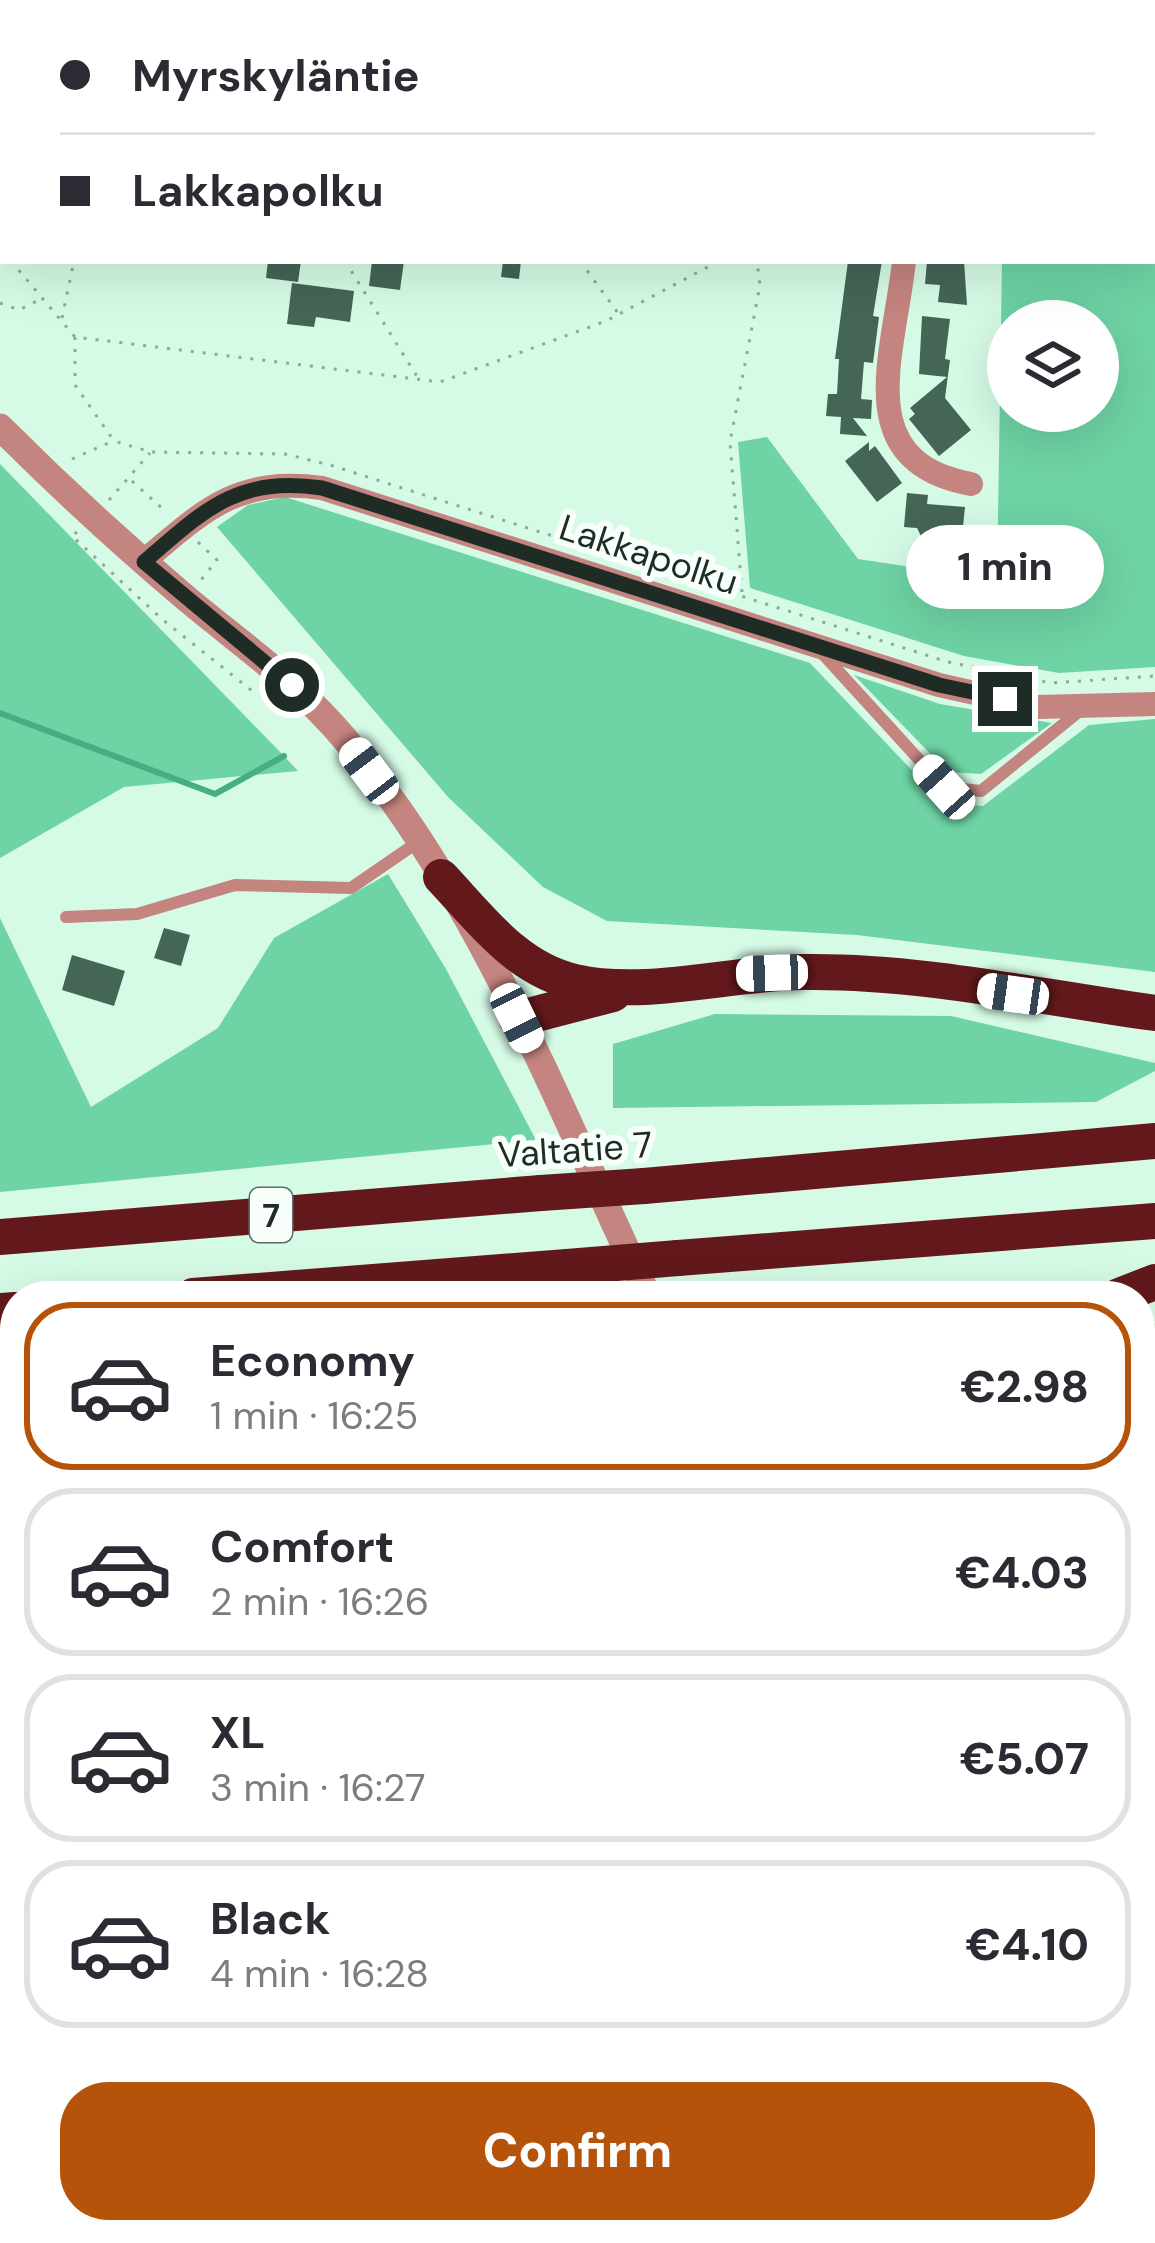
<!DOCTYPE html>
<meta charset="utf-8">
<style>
:root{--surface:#fff;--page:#f7f7f7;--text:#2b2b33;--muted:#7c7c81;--line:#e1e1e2;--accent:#b45309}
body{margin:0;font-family:"DM Sans",sans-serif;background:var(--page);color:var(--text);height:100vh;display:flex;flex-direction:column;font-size:45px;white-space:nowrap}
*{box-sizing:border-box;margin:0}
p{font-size:39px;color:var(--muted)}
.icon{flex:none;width:66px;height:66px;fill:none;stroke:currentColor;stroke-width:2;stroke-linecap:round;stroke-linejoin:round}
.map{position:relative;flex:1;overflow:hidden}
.drawer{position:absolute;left:0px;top:1281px;width:1155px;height:963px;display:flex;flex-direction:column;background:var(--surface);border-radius:48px 48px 0 0;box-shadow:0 12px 48px #0002}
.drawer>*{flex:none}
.hud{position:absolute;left:0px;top:0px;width:1155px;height:264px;box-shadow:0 12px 48px #0002;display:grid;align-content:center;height:264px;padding:0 60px;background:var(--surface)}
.controls{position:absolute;left:987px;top:300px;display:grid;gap:24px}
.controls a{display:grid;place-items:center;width:132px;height:132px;border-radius:50%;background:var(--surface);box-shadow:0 12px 48px #0002;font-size:60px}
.end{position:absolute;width:54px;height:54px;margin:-27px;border:15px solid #1f2c25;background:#fff;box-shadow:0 0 0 6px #fff}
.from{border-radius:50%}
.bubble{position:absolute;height:84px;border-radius:42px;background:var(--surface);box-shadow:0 12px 48px #0002;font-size:39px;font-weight:800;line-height:84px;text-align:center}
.car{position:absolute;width:36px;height:72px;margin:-36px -18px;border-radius:15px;box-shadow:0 0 9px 3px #0007;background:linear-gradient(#fff 24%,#345 0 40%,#fff 0 76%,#345 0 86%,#fff 0)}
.hud b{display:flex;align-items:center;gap:42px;height:114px;font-size:45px}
.hud b+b{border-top:3px solid var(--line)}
.hud i{width:30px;height:30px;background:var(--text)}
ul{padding:21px 0 0;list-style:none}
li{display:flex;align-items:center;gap:36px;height:168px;margin:0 24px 18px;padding:0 36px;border:6px solid var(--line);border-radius:48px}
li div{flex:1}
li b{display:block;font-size:45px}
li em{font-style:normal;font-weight:800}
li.active{border-color:var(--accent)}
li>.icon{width:108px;height:108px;stroke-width:1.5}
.button{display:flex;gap:24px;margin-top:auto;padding:24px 60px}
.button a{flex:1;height:138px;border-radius:48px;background:var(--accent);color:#fff;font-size:48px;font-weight:800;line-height:138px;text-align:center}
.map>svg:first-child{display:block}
</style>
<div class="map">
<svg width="1155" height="2243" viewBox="0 0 1155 2243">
<rect width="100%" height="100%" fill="#d5fae6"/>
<path fill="#6ed3a5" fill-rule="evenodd" d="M1145 0H1155V667L1059 673 964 656 750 588 738 442 767 437 858 559 997 580 1002 261H1152V3ZM1008 321H1098V411H1008Z
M0 464 284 756 298 771 124 787 0 858Z
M285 497 810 663 943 803 983 806 1089 725 1155 719V972L857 935 607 921 543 887 448 797 217 527 248 505Z
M854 675 940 704 1052 723 981 774 948 772Z
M388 874 446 969 536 1140 0 1192V918L91 1107 218 1028 274 938Z
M715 1014 951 1016 1155 1063V1071L1096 1102 613 1108V1044Z
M1155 1323V1987L1140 1975V1329Z
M15 1359V2229H1140V2135L1155 2153V2243H0V1360Z"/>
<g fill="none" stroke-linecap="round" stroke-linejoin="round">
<path stroke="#47ae81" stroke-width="6" d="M0 713 215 794 284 756"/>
</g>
<path fill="#456555" d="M268 261H301L298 282 266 278Z
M372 261H404L400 290 369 286Z
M503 261H521L519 279 501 277Z
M848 261H882L873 316 879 317 873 363 864 362 861 399 872 400 871 419 853 418 867 436 840 434 841 417 826 416 828 394H837L839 359H835Z
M927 261H964L967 305 938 302 940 285 925 284Z
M292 283 354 291 350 322 316 317 314 327 287 324Z
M922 316 950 319 945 359 950 360 945 398 971 430 939 456 909 419 915 414 910 408 947 377 919 374Z
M869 442V451L875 446 902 483 877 502 845 461Z
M907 493 928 495 927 504 965 507 961 546 924 542 917 528 904 527Z
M164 928 190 935 181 966 154 958Z
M72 955 125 971 114 1006 62 990Z"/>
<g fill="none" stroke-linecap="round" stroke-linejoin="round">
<path stroke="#8da99a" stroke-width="3" stroke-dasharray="3 9" stroke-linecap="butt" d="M299 2 319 3
M1151 3 1153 0
M0 248 3 252
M11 261 75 337 440 382 606 321 719 261
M345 261 418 378
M580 261 618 313
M0 303 19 310 41 299
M62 318 74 261
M75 337V385L114 441 151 452 285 454 330 465 948 662 1051 683 1155 676
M72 459 113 441
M132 481 165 511
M109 500 150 453
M77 532 72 536 163 620 256 694
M198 542 217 560 201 580
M742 592 730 442 760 285 757 261
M0 1674 15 1668
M0 2045 15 2053
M1140 2125 1155 2115
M0 2176 15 2187
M65 2229 81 2243
M118 2229 122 2243
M585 2243 606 2229"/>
<path stroke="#c4847f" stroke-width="12" d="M820 651 944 787 981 791 1082 709
M66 917 137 914 235 885 351 888 418 842"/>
<path stroke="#c4847f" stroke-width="24" d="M397 0 421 3
M278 3 280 0
M365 3 366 0
M557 3 558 0
M694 3 698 0
M864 3V0
M904 261C894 355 849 462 971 484
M144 561C205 509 238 477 322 488L939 685 1037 707 1155 704"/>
<path stroke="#c4847f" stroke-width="27" d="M0 427C59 486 123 545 187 599 241 644 299 684 344 738 480 898 559 1108 648 1296
M1140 2043 1155 2061"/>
<path stroke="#63191b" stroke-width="36" d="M441 877C480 918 516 969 575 982 646 998 730 973 802 972 919 970 1039 997 1155 1013
M517 1019 613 994
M644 1186 1155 1141
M0 1237 541 1193
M678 1258 1155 1221
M193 1296 567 1267
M1119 1296 1155 1282
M0 1311 15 1310"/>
<path stroke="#63191b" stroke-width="36" d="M541 1193 644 1186
M567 1267 678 1258"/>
</g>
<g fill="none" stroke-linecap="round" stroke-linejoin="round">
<path stroke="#1f2c25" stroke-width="15" d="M292 685 144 562C205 509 238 476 322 488L939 685 1005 699"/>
</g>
<g text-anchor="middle" stroke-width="12" stroke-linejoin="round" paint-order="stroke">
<rect fill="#f8fffb" stroke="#606b65" stroke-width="3" x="250" y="1188" width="42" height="54" rx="9"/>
<g font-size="33" font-weight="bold" fill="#1f2c25">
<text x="271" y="1227">7</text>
</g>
<g font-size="36" fill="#1f2c25" stroke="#f8fffb">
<text transform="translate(649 554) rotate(18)" y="13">Lakkapolku</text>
<text transform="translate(575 1149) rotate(-4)" y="13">Valtatie 7</text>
</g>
</g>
</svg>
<div class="controls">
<a><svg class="icon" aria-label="layers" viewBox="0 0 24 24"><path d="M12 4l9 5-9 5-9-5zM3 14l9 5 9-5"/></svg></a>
</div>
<i class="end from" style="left:292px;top:685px"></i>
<i class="end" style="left:1005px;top:699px"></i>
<div class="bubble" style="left:906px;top:525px;width:198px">1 min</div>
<i class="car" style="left:369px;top:771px;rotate:323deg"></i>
<i class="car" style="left:944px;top:787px;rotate:318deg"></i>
<i class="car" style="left:772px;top:973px;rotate:268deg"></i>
<i class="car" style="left:1013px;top:994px;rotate:278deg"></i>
<i class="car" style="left:517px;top:1018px;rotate:154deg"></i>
<div class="hud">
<b><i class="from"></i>Myrskyläntie</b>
<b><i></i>Lakkapolku</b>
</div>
<section class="drawer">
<ul>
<li class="active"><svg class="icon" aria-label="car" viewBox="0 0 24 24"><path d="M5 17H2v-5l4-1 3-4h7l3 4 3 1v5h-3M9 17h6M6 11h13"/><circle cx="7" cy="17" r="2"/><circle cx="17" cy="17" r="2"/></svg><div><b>Economy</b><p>1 min · 16:25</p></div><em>€2.98</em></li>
<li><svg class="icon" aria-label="car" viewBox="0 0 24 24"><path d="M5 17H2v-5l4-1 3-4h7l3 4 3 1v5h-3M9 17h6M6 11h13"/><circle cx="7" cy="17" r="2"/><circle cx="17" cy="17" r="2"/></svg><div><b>Comfort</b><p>2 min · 16:26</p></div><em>€4.03</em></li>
<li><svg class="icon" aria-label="car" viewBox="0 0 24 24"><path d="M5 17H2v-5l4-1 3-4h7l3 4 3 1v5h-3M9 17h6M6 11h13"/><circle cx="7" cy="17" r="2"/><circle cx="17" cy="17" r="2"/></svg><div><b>XL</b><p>3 min · 16:27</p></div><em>€5.07</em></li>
<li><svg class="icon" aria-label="car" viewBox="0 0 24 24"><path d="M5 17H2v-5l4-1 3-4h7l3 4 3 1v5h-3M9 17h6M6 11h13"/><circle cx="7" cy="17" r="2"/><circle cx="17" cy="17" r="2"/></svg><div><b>Black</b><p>4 min · 16:28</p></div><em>€4.10</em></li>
</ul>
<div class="button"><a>Confirm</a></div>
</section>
</div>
